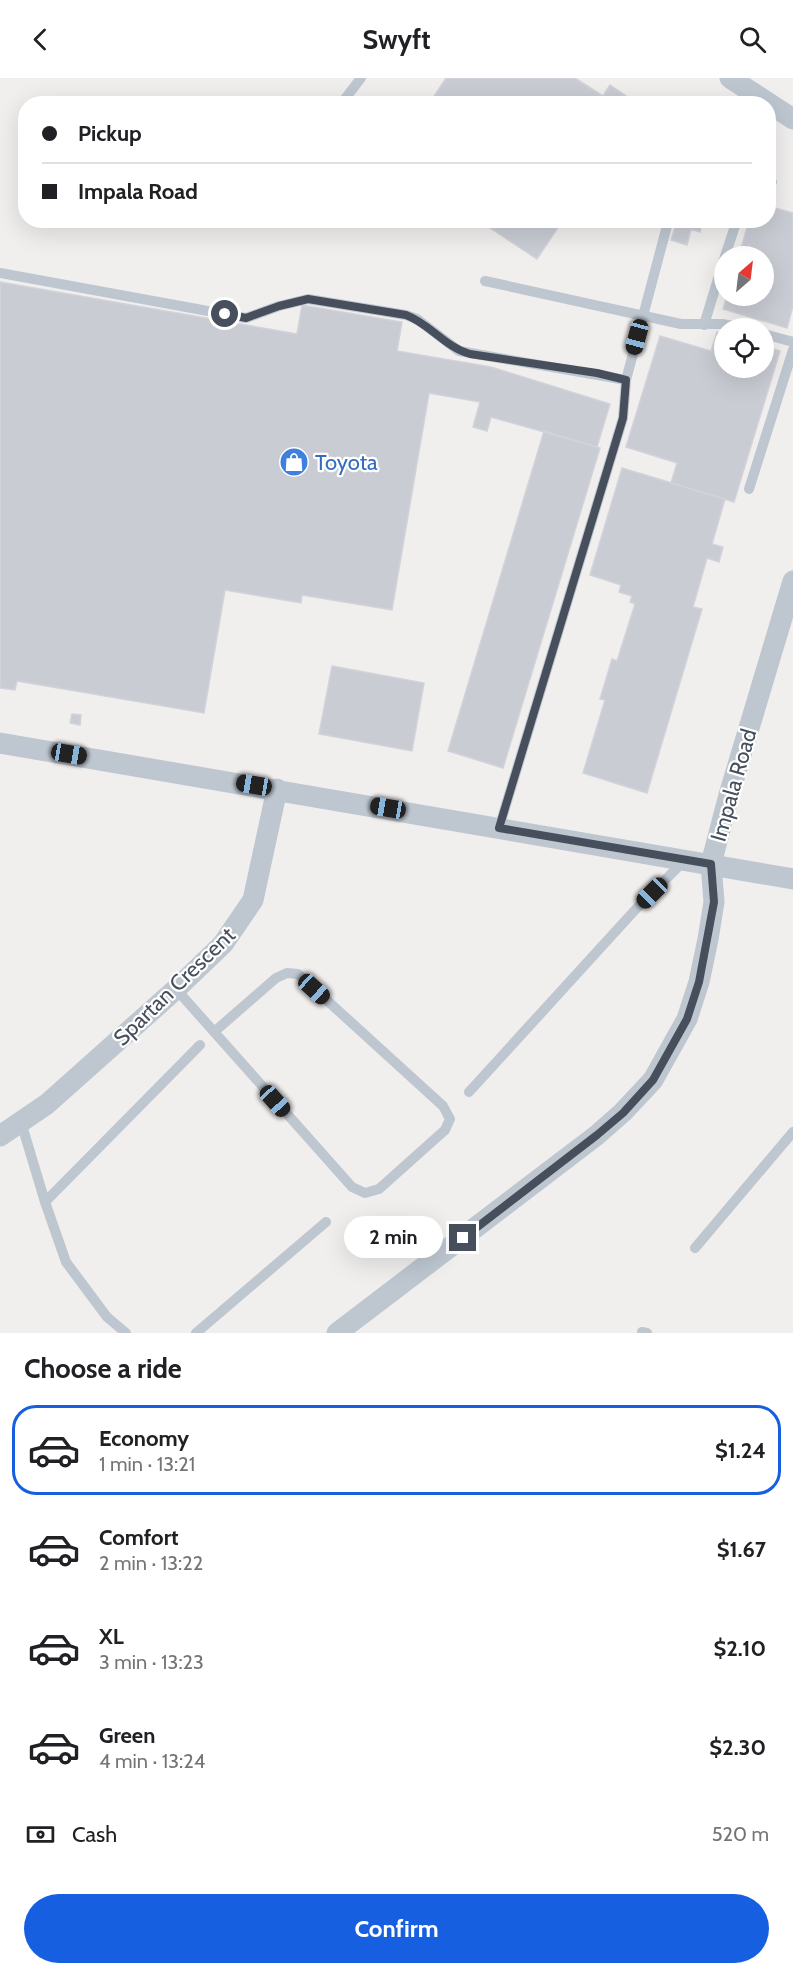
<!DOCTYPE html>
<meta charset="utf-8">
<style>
:root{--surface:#fff;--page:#f6f6f6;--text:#202124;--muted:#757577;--line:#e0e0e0;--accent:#175fe1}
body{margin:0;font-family:Cabin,sans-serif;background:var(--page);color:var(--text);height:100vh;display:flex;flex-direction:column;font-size:22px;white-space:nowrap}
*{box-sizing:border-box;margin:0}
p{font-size:20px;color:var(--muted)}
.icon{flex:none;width:33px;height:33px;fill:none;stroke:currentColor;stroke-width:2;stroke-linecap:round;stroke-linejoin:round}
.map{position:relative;height:1255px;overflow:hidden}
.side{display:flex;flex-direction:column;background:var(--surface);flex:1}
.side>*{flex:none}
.banner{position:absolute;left:18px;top:18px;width:758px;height:132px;border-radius:24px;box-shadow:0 6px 24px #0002;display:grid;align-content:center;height:132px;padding:0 24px;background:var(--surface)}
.needle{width:39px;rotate:28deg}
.fabs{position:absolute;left:714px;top:168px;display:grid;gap:12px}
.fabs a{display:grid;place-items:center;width:60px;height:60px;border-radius:50%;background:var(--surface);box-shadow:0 6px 24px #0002;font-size:30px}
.end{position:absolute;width:27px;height:27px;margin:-14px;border:8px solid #464f5b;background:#fff;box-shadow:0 0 0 3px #fff}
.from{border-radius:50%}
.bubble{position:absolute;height:42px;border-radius:21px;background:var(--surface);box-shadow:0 6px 24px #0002;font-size:20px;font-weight:800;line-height:42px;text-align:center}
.car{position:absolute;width:18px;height:36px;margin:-18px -9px;border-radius:8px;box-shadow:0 0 4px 2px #0007;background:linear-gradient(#222 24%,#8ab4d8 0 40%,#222 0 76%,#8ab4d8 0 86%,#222 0)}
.banner b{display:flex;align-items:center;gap:21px;height:57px;font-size:22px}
.banner b+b{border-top:2px solid var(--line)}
.banner i{width:15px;height:15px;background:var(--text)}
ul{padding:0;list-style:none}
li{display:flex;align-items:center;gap:18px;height:90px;margin:0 12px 9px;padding:0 12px;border:3px solid transparent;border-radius:24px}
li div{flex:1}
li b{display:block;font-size:22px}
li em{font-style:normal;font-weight:800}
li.current{border-color:var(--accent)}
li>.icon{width:54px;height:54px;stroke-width:1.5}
h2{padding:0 24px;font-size:27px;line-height:72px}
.pay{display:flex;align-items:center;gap:15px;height:66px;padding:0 24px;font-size:22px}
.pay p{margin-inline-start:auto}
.cta{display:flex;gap:12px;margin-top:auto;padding:12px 24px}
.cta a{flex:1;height:69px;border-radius:36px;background:var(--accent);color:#fff;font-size:24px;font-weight:800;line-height:69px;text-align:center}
header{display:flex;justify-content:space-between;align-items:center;height:78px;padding:0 24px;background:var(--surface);font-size:27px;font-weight:800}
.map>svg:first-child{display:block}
</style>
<header><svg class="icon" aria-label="back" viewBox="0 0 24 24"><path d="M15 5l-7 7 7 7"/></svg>Swyft<svg class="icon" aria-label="search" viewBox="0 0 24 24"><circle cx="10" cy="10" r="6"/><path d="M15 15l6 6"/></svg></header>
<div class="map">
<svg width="793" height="1255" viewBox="0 0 793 1255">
<rect width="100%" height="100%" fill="#f1eeee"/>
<path fill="#caccd4" stroke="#d2d3da" stroke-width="1.5" d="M446 0H575L603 18 610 7 638 26H429Z
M768 128 793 135V228L787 250 723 231 727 218H764V178H739L749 142H768Z
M478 142H563L537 181Z
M663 142H703L700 154 691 151 687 167 671 162 676 146Z
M0 204 297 256 302 227 402 244 397 273 491 289 610 326 597 369 491 339 487 353 473 349 480 324 429 315 392 532 302 517 301 525 225 512 204 635 17 603 15 612 0 610Z
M717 254 724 257V290H764V268L780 273 734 424 671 405 677 385 626 369 660 258 711 273Z
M544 353 600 370 503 690 448 673Z
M622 390 725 421 712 466 723 469 719 484 707 480 693 529 702 531 647 715 583 695 605 622 600 621 612 581 617 583 635 526 630 524 632 518 619 514 621 507 590 497Z
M332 588 424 605 412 673 319 656Z
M72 636 81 637 80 647 70 645Z"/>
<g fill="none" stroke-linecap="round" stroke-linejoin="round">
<path stroke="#bec7d0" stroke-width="10" d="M341 26 361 0
M768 102 772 104
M725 178 737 142
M0 195 246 240 279 228 308 221 406 237 417 241 459 273 626 302 623 340 499 750
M485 203 681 246H722L745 250
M704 247 724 181
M764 256 793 264
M626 302 668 144
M749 411 793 272
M176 911 352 1109 365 1115 379 1111 445 1052 450 1041 443 1028 298 896 287 895 276 900 214 954
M469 1014 635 832 685 782
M21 1044 45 1124 66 1184 107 1239 126 1255
M45 1124 200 967
M695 1170 793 1054
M642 1254 647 1255
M196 1255 326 1144"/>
<path stroke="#bec7d0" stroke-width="21" d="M730 0 793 41
M0 665 793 801
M0 1058 47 1026 176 911 223 866 253 822 277 711
M337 1255 597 1057 623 1034 653 1002 687 941 699 904 708 861 714 824 711 786 729 717 793 503"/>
</g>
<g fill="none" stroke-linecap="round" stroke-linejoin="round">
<path stroke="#464f5b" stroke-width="8" d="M225 236 246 240 279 228 308 221 406 237C430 246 445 269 470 276L597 295 626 302 623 340 499 750 711 786 714 824 699 904 687 941 653 1002 623 1035 597 1057 463 1160"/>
</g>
<defs>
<g id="shop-disc" transform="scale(1.5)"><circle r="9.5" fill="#3f7fe0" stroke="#fff"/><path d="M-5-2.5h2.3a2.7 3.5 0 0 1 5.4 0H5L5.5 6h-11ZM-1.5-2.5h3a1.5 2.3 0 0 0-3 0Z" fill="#fff"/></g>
</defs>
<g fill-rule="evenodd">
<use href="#shop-disc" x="294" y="384"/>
</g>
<g text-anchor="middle" stroke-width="4.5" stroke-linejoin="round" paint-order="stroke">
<g font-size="22" fill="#366cbe" stroke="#fff" text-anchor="start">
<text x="315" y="392">Toyota</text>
</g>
<g font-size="22" fill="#464f5b" stroke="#fff">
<text transform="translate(733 707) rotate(-74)" y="8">Impala Road</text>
<text transform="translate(174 908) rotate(-44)" y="8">Spartan Crescent</text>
</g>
</g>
</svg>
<div class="fabs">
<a><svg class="needle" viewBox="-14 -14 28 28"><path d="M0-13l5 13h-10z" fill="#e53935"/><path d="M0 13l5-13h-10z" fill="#757577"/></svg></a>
<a><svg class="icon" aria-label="locate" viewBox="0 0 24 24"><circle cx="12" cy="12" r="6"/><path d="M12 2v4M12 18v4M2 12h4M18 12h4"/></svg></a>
</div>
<i class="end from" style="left:225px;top:236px"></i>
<i class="end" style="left:463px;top:1160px"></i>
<div class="bubble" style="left:344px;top:1138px;width:99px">2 min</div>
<i class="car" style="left:637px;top:259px;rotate:195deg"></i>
<i class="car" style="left:69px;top:676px;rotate:100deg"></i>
<i class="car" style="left:254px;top:707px;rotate:280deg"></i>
<i class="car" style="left:388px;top:730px;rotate:280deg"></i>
<i class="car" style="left:652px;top:815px;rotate:225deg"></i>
<i class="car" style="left:314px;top:911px;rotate:132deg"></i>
<i class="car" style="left:275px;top:1023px;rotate:138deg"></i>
<div class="banner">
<b><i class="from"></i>Pickup</b>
<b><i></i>Impala Road</b>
</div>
</div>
<section class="side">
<h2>Choose a ride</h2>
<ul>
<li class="current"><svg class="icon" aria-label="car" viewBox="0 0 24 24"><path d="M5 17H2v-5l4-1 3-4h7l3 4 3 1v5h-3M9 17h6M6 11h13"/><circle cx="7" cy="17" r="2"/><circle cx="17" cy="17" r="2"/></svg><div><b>Economy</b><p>1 min · 13:21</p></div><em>$1.24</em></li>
<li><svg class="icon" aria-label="car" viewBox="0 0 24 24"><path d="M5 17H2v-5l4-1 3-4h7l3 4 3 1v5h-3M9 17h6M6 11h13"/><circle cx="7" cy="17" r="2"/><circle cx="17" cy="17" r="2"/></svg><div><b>Comfort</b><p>2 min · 13:22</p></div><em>$1.67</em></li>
<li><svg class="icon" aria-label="car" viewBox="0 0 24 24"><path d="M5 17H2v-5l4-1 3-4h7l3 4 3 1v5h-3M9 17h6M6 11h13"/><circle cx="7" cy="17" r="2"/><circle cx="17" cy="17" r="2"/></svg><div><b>XL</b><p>3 min · 13:23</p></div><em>$2.10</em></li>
<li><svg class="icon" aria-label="car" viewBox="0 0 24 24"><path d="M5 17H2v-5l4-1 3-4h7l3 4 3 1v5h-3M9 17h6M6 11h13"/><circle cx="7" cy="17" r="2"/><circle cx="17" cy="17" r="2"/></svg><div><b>Green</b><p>4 min · 13:24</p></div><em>$2.30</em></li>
</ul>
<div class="pay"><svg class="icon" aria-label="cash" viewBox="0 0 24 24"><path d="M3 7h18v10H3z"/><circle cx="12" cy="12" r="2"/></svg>Cash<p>520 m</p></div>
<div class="cta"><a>Confirm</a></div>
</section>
